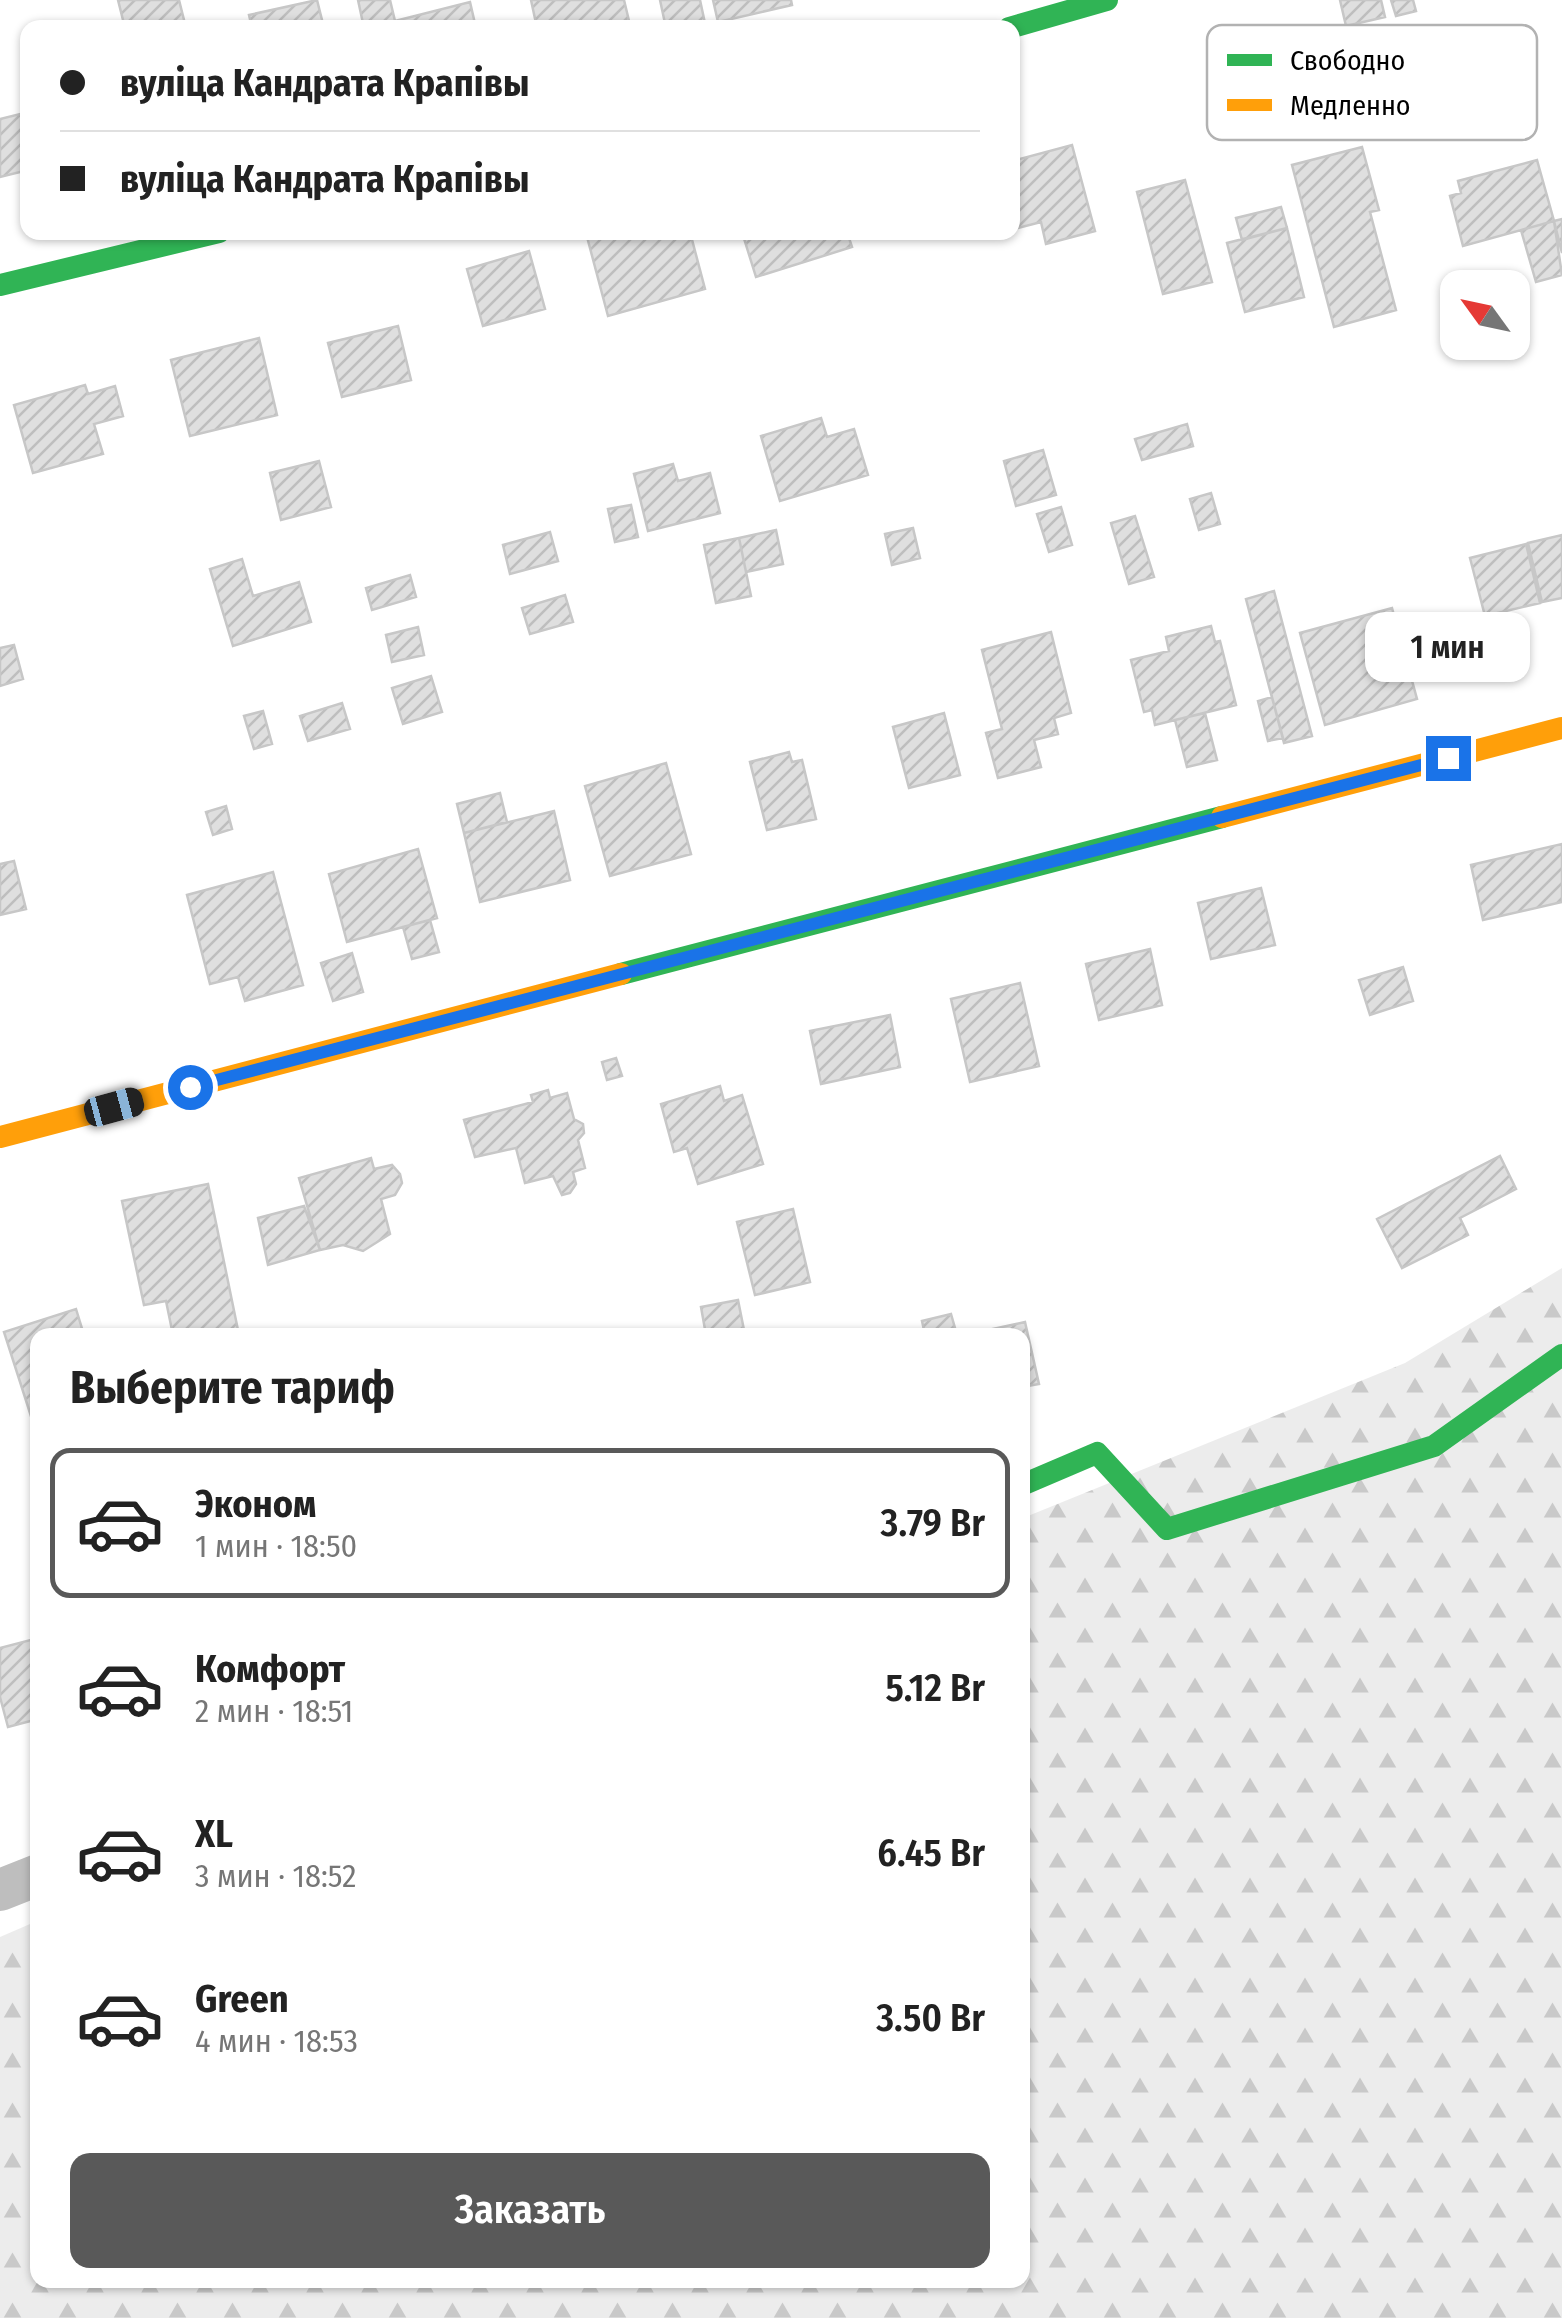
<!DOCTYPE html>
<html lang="ru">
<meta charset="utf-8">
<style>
:root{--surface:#fff;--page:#f2f2f2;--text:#222;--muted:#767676;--line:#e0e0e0;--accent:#595959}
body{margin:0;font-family:"Fira Sans Condensed",sans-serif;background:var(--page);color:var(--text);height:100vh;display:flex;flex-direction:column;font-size:38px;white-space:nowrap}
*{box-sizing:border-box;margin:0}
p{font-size:32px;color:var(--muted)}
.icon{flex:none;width:55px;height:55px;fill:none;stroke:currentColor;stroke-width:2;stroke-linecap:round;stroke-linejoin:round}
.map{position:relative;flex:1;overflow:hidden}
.panel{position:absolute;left:30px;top:1328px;width:1000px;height:960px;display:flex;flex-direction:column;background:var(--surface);border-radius:20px;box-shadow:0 2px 8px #0004}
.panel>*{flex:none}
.banner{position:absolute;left:20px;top:20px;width:1000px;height:220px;border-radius:20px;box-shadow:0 2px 8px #0004;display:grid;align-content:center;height:220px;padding:0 40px;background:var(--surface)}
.needle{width:65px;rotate:303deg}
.fabs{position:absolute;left:1440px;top:270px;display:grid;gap:20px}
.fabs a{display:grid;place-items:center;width:90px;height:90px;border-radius:20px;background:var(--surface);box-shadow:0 2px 8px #0004;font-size:50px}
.end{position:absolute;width:45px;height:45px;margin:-22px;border:12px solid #1a73e8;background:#fff;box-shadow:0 0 0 5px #fff}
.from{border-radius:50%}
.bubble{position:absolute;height:70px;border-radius:20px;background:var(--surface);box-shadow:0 2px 8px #0004;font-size:32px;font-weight:600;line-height:70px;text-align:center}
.car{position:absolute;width:30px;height:60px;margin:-30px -15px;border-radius:12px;box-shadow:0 0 8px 2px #0007;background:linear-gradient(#222 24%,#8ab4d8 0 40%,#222 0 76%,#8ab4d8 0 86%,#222 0)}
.banner b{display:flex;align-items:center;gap:35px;height:95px;font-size:38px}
.banner b+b{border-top:2px solid var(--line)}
.banner i{width:25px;height:25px;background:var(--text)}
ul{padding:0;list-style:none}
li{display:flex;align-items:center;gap:30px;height:150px;margin:0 20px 15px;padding:0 20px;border:5px solid transparent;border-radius:20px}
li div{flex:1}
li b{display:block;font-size:38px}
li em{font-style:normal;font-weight:600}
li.active{border-color:var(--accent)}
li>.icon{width:90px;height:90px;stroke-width:1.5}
h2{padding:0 40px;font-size:45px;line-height:120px}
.action{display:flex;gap:20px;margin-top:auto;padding:20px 40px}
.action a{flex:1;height:115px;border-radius:20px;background:var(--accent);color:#fff;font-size:40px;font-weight:600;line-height:115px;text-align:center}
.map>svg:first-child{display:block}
</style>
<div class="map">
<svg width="1562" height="2318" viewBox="0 0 1562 2318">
<defs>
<pattern id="forest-firs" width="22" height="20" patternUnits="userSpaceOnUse" patternTransform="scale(2.5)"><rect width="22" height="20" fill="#ececec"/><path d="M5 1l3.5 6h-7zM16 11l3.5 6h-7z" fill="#c9c9c9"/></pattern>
<pattern id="building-hatch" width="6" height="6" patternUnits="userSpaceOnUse" patternTransform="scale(2.5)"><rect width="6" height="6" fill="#dfdfdf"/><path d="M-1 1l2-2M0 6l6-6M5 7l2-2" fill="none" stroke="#bebebe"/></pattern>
</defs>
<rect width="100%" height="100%" fill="#fff"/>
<path fill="url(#forest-firs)" d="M1562 1268V2318H0V1937L37 1921 38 2280H1022L1023 1518 1405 1363Z"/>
<path fill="url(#building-hatch)" stroke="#c7c7c7" stroke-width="2.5" d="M118 0H179L186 28H125Z
M317 0 324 28H252L249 15Z
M358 0H390L395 21 470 2 476 28H364Z
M531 0H624L630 25 537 28Z
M660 0H700L706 28H666Z
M713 0H791L792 5 718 22Z
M1340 0H1381L1385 17 1346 26Z
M1391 0H1413L1416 11 1396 16Z
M28 112V170L0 177V119Z
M1072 145 1095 231 1046 244 1041 222 1018 228 1012 207V161Z
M1362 147 1379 210 1370 212 1396 310 1334 327 1292 165Z
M1537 160 1554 221 1463 246 1450 196 1461 193 1458 181Z
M1185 180 1212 282 1163 294 1137 192Z
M1281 207 1287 228 1242 240 1236 218Z
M1562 219V253L1554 221Z
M1554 221 1562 275 1536 282 1521 230Z
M1287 228 1304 297 1245 312 1227 243Z
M690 232 705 289 608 316 586 233Z
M742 232H847L852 247 756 277Z
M529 251 545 309 483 326 467 269Z
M398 326 411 380 342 397 328 343Z
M259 338 277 415 190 436 171 360Z
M85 385 88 394 115 386 123 416 94 424 103 454 33 473 14 405Z
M821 418 827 437 854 429 868 475 780 501 761 436Z
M1187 424 1193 446 1142 460 1135 439Z
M1043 450 1056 495 1016 506 1004 461Z
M319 461 331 507 281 520 270 473Z
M673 464 678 481 710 473 720 513 648 531 634 474Z
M1211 493 1220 524 1199 530 1190 499Z
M631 505 638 537 615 542 608 509Z
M1061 507 1072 545 1049 552 1037 514Z
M1135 516 1154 577 1129 584 1111 523Z
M913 528 920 558 892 565 885 534Z
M776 530 783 564 746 572 739 538Z
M550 532 558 561 510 574 503 545Z
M1562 535V598L1542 602 1528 543Z
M739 538 751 596 716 603 704 545Z
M1526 544 1540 603 1485 616 1470 558Z
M242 559 253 596 299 582 311 622 233 646 210 569Z
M410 575 416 597 372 610 366 588Z
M1274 591 1312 736 1284 743 1246 599Z
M565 595 573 622 530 634 522 608Z
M1392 608 1417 699 1325 725 1300 633Z
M1211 626 1215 642 1220 641 1236 705 1155 725 1152 710 1144 712 1131 660 1169 651 1166 637Z
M418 627 424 655 392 662 386 635Z
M1051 632 1071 713 1054 718 1058 734 1034 740 1041 767 998 778 986 733 1002 729 982 650Z
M14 645 23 679 0 686V648Z
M431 676 442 712 403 724 392 688Z
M1272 697 1283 738 1268 741 1258 701Z
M342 703 350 729 308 741 300 716Z
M263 711 272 744 254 749 244 716Z
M944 713 960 775 909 788 893 727Z
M1205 713 1217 760 1187 767 1175 720Z
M789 752 792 762 802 760 816 819 767 830 750 762Z
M666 763 691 854 610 876 585 786Z
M500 793 507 822 464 833 457 804Z
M226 806 232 829 213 835 206 812Z
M554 811 570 880 480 902 464 833Z
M1562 844V902L1483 920 1471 865Z
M418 849 437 918 347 942 329 874Z
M14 861 26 909 0 915V864Z
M273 872 303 985 245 1001 238 977 210 984 187 895Z
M1261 888 1275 945 1211 959 1198 903Z
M430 920 439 952 412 959 403 927Z
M1150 949 1162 1005 1099 1020 1086 964Z
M352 953 363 992 333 1001 321 963Z
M1403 967 1413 1001 1370 1015 1359 980Z
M1020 983 1039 1066 970 1082 951 999Z
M890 1015 900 1067 821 1084 810 1031Z
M616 1058 622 1076 607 1080 602 1062Z
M720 1086 724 1101 742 1095 763 1164 698 1184 687 1148 674 1152 661 1104Z
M548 1090 550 1098 567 1093 574 1119 583 1124 584 1133 578 1140 585 1168 573 1172 576 1184 570 1193 562 1195 553 1176 525 1183 516 1148 475 1157 464 1120 533 1102 531 1095Z
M1500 1156 1516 1189 1460 1218 1468 1235 1402 1268 1377 1219Z
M371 1158 374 1169 392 1165 400 1174 402 1183 395 1195 381 1199 390 1234 363 1251 343 1245 320 1250 299 1178Z
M208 1184 239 1335H173L166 1301 144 1305 122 1201Z
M304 1206 320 1250 268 1265 258 1218Z
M793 1209 810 1282 755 1295 737 1222Z
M738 1300 745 1335H706L701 1307Z
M76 1309 84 1335H38V1438L4 1332Z
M951 1314 957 1335H925L922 1321Z
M1025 1322 1039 1384 1022 1387V1335H965Z
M38 1638V1719L8 1727 0 1697V1648Z"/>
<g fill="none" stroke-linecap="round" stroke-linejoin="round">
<path stroke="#bebebe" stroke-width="42" d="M0 1890 38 1875"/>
<path stroke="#30b455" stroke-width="22" d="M1009 28 1107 0
M0 285 219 232
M621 974 1222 817
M1022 1485 1097 1453 1167 1529 1434 1446 1562 1355"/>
<path stroke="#ff9f0a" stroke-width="22" d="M1222 817 1562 728
M0 1137 621 974"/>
</g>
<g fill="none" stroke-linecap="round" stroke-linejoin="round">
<path stroke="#1a73e8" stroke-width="12" d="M190 1087 1448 758"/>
</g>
<rect x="1207" y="25" width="330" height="115" rx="15" fill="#fff" stroke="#b2b2b2" stroke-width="2.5"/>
<rect x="1227" y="54" width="45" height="12" fill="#30b455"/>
<rect x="1227" y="99" width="45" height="12" fill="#ff9f0a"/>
<g font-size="28" fill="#000">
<text x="1290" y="70">Свободно</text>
<text x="1290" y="115">Медленно</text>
</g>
</svg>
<div class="fabs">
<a><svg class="needle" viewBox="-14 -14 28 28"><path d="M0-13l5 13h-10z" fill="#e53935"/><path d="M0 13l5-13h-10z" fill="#767676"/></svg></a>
</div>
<i class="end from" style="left:190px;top:1087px"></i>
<i class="end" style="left:1448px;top:758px"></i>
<div class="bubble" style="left:1365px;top:612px;width:165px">1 мин</div>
<i class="car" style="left:114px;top:1107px;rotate:75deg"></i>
<div class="banner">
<b><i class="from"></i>вуліца Кандрата Крапівы</b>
<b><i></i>вуліца Кандрата Крапівы</b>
</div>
<section class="panel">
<h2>Выберите тариф</h2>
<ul>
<li class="active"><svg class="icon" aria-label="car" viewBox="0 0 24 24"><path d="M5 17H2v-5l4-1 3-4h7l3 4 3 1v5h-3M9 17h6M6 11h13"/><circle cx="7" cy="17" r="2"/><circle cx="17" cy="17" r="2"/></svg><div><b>Эконом</b><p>1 мин · 18:50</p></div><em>3.79 Br</em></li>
<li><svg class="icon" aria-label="car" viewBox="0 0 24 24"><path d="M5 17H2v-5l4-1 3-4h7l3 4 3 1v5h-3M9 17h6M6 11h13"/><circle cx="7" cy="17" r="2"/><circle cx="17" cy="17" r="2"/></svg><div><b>Комфорт</b><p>2 мин · 18:51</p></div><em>5.12 Br</em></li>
<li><svg class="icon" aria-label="car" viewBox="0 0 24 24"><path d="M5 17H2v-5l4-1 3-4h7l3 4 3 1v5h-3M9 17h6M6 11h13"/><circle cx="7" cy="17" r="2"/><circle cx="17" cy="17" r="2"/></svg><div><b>XL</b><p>3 мин · 18:52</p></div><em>6.45 Br</em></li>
<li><svg class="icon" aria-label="car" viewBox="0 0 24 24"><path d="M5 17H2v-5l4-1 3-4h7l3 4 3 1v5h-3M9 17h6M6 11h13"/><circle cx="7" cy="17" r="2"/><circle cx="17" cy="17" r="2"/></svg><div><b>Green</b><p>4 мин · 18:53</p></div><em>3.50 Br</em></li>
</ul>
<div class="action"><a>Заказать</a></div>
</section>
</div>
